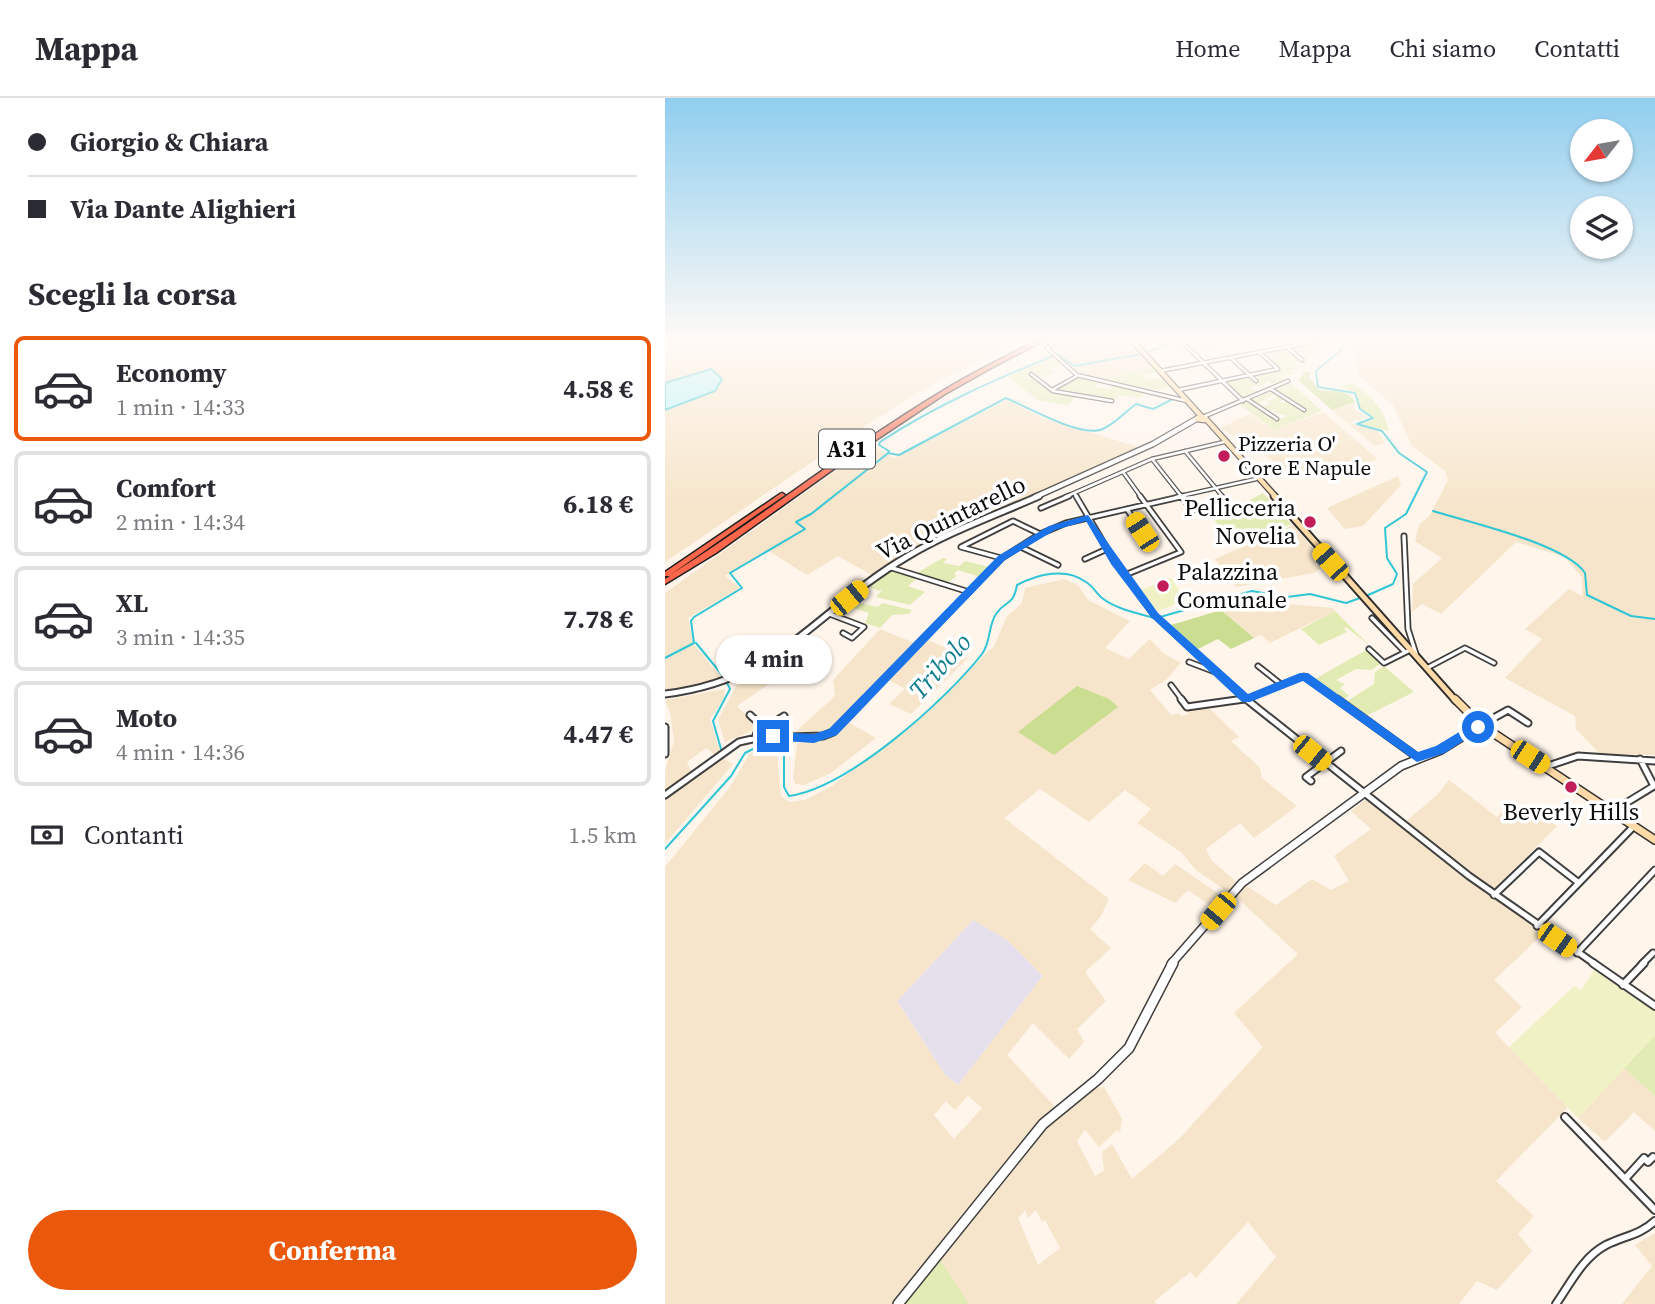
<!DOCTYPE html>
<html lang="it">
<meta charset="utf-8">
<style>
:root{--surface:#fff;--page:#f7f7f7;--text:#2b2b33;--muted:#7c7c81;--line:#e1e1e2;--accent:#ea580c}
body{margin:0;font-family:"Source Serif 4",serif;background:var(--page);color:var(--text);height:100vh;display:flex;flex-direction:column;font-size:26px;white-space:nowrap}
*{box-sizing:border-box;margin:0}
p{font-size:23px;color:var(--muted)}
.icon{flex:none;width:38px;height:38px;fill:none;stroke:currentColor;stroke-width:2;stroke-linecap:round;stroke-linejoin:round}
.map{position:relative;flex:1;overflow:hidden}
.details{display:flex;flex-direction:column;background:var(--surface);width:665px}
.details>*{flex:none}
.hud{display:grid;align-content:center;height:154px;padding:0 28px;background:var(--surface)}
.needle{width:46px;rotate:239deg}
.controls{position:absolute;left:905px;top:21px;display:grid;gap:14px}
.controls a{display:grid;place-items:center;width:63px;height:63px;border-radius:50%;background:var(--surface);box-shadow:0 2px 5px #0004;font-size:35px}
.end{position:absolute;width:32px;height:32px;margin:-16px;border:9px solid #1a73e8;background:#fff;box-shadow:0 0 0 4px #fff}
.from{border-radius:50%}
.bubble{position:absolute;height:49px;border-radius:24px;background:var(--surface);box-shadow:0 2px 5px #0004;font-size:23px;font-weight:700;line-height:49px;text-align:center}
.car{position:absolute;width:21px;height:42px;margin:-21px -10px;border-radius:9px;box-shadow:0 0 5px 2px #0007;background:linear-gradient(#f5c518 24%,#345 0 40%,#f5c518 0 76%,#345 0 86%,#f5c518 0)}
.hud b{display:flex;align-items:center;gap:24px;height:66px;font-size:26px}
.hud b+b{border-top:2px solid var(--line)}
.hud i{width:18px;height:18px;background:var(--text)}
ul{padding:0;list-style:none}
li{display:flex;align-items:center;gap:21px;height:105px;margin:0 14px 10px;padding:0 14px;border:4px solid var(--line);border-radius:10px}
li div{flex:1}
li b{display:block;font-size:26px}
li em{font-style:normal;font-weight:700}
li.selected{border-color:var(--accent)}
li>.icon{width:63px;height:63px;stroke-width:1.5}
h2{padding:0 28px;font-size:32px;line-height:84px}
.pay{display:flex;align-items:center;gap:18px;height:77px;padding:0 28px;font-size:26px}
.pay p{margin-inline-start:auto}
.button{display:flex;gap:14px;margin-top:auto;padding:14px 28px}
.button a{flex:1;height:80px;border-radius:42px;background:var(--accent);color:#fff;font-size:28px;font-weight:700;line-height:80px;text-align:center}
header{display:flex;align-items:center;gap:42px;box-sizing:border-box;height:98px;padding:0 35px;background:var(--surface);border-bottom:2px solid var(--line)}
header strong{font-size:33px}
nav{display:flex;gap:38px;margin-inline-start:auto;font-size:24px}
main{display:flex;flex:1;min-height:0}
.map>svg:first-child{display:block}
</style>
<header>
<strong>Mappa</strong>
<nav><a>Home</a><a>Mappa</a><a>Chi siamo</a><a>Contatti</a></nav>
</header>
<main>
<section class="details">
<div class="hud">
<b><i class="from"></i>Giorgio &amp; Chiara</b>
<b><i></i>Via Dante Alighieri</b>
</div>
<h2>Scegli la corsa</h2>
<ul>
<li class="selected"><svg class="icon" aria-label="car" viewBox="0 0 24 24"><path d="M5 17H2v-5l4-1 3-4h7l3 4 3 1v5h-3M9 17h6M6 11h13"/><circle cx="7" cy="17" r="2"/><circle cx="17" cy="17" r="2"/></svg><div><b>Economy</b><p>1 min · 14:33</p></div><em>4.58 €</em></li>
<li><svg class="icon" aria-label="car" viewBox="0 0 24 24"><path d="M5 17H2v-5l4-1 3-4h7l3 4 3 1v5h-3M9 17h6M6 11h13"/><circle cx="7" cy="17" r="2"/><circle cx="17" cy="17" r="2"/></svg><div><b>Comfort</b><p>2 min · 14:34</p></div><em>6.18 €</em></li>
<li><svg class="icon" aria-label="car" viewBox="0 0 24 24"><path d="M5 17H2v-5l4-1 3-4h7l3 4 3 1v5h-3M9 17h6M6 11h13"/><circle cx="7" cy="17" r="2"/><circle cx="17" cy="17" r="2"/></svg><div><b>XL</b><p>3 min · 14:35</p></div><em>7.78 €</em></li>
<li><svg class="icon" aria-label="car" viewBox="0 0 24 24"><path d="M5 17H2v-5l4-1 3-4h7l3 4 3 1v5h-3M9 17h6M6 11h13"/><circle cx="7" cy="17" r="2"/><circle cx="17" cy="17" r="2"/></svg><div><b>Moto</b><p>4 min · 14:36</p></div><em>4.47 €</em></li>
</ul>
<div class="pay"><svg class="icon" aria-label="cash" viewBox="0 0 24 24"><path d="M3 7h18v10H3z"/><circle cx="12" cy="12" r="2"/></svg>Contanti<p>1.5 km</p></div>
<div class="button"><a>Conferma</a></div>
</section>
<div class="map">
<svg width="990" height="1206" viewBox="0 0 990 1206">
<rect width="100%" height="100%" fill="#fff5eb"/>
<path fill="#e6dfec" d="M308 822 342 841 378 878 293 987 280 977 232 903Z"/>
<path fill="#f6e5ca" fill-rule="evenodd" d="M0 241H358L268 286 209 322 0 464V312L47 295 56 281 46 271 0 285Z
M398 241H464L489 270 433 281 413 277 395 256 383 250Z
M518 241H605L531 255Z
M688 241 990 243V657L935 656 911 631 910 618 840 580 877 541 860 531 904 491 917 498V480L900 459 851 444 776 516 757 506 747 514 748 486 777 460 750 443 754 427 765 417 783 382 780 373 747 348 728 307 694 278Z
M342 302 376 319 476 350 244 453 207 477 173 458 142 477 102 452 60 478 75 490 23 520 28 545 58 582 36 589 0 592V495L207 347 229 360Z
M690 304 689 311 703 320 688 322 686 325 712 333 720 345 710 348 667 312Z
M658 314 713 361 687 369 677 362 635 379 555 330 585 316 609 332Z
M733 378 736 387 698 428 680 431 662 410Z
M628 427 662 466 649 475 571 489 550 461Z
M399 481 413 487 423 502 465 523 440 550 464 561 485 541 498 555 516 565 501 582 485 592 506 617 514 615 516 618 524 616 522 613 541 607 574 639 566 643 595 670 597 680 632 708 589 740 575 725 541 751 546 762 573 785 564 795 531 772 516 754 472 725 486 711 460 692 424 724 375 691 339 720 444 801 436 818 425 831 446 850 420 874 441 903 412 931 419 944 404 961 368 925 342 957 394 1013 427 990 439 989 457 1021 455 1035 452 1032 434 1049 420 1032 412 1043 430 1078 439 1073 437 1054 447 1046 467 1081 515 1040 598 949 569 915 633 856 570 798 580 787 611 807 647 781 666 792 684 783 669 758 706 731 686 713 702 700 738 726 772 697 784 682 832 719 843 708 861 720 869 713 892 728 826 794 879 835 829 882 857 909 830 935 903 1009 831 1083 869 1118 853 1136 867 1153 832 1192 812 1183 794 1206H571L611 1159 583 1124 531 1180 525 1174 490 1203V1206H304L275 1162 238 1206H0V769L65 689 85 655 100 651 112 656 116 698 124 704 140 702 167 688 247 627 329 548 342 518 357 505 360 490ZM308 822 342 842 378 878 293 987 280 977 232 903ZM303 998 317 1010 289 1041 269 1017 281 1003 290 1012ZM360 1112 363 1120 371 1112 377 1124 380 1122 395 1150 373 1167 353 1120Z
M586 503 668 510 670 513 605 545 596 537 589 540 556 512Z
M215 531 252 546 167 631 157 636 127 637 170 598 168 582Z
M261 541 303 560 246 616 224 606 240 591 222 581Z
M126 551 141 561 72 608 94 630 60 644 53 622 71 588Z
M60 591 59 600 45 621 55 653 50 657 41 650 22 664 26 673 24 678 0 694V673L9 643 5 614 0 602Z
M181 623 211 640 166 675 139 687 130 686 128 679 132 646 162 639Z
M56 659 68 666 0 746V700Z
M480 765 498 778 510 766 560 800 550 811 523 792 510 805 463 782Z
M959 970 990 998V1033L969 1014 940 1044 913 1020Z
M990 1135V1206H957L987 1168 970 1147Z"/>
<path fill="#e1ebb3" d="M656 245 655 248H645L653 254 640 262 641 264 633 271 624 272 627 275 625 277 614 278 621 282 608 288 603 283 595 289 591 287 583 291 598 293 590 296H575L584 299 579 301 559 284 585 279 591 283 588 279 615 272 602 259 610 257 601 258 597 255 609 253 615 257 612 252 620 251 635 263 626 266 636 268 637 263 624 250Z
M391 259 397 266 383 270 389 276 376 279 369 274 358 281 366 279 387 294 411 298 403 307 373 302 343 278Z
M488 270 491 274 477 278 484 282 497 279 505 289 490 292 437 280Z
M413 278 435 282 430 290 445 291 450 285 485 293 475 300 455 297 450 302 391 292Z
M626 285 657 313 609 332 574 306 583 304 612 322 622 318 608 314 613 311 604 313 597 309 605 306 601 302 594 304 595 307 586 302 607 293 611 296 601 300 605 303 613 297 619 301 611 305 623 303 635 313 640 311 608 291 616 288 625 292 619 288Z
M687 285C707 299 718 309 724 333L694 326 710 320 696 311 690 294 674 289Z
M598 395 626 426 571 449 547 419 551 417 549 414 579 405Z
M278 460 282 461 278 465 294 468 300 463 325 469 315 479 293 472 289 476 292 478 282 485 250 476Z
M226 473 252 480 243 488 260 494 245 507 211 499 218 491 214 493 204 489Z
M187 503 213 509 217 505 247 512 244 516 227 517 215 530 200 525 204 515 185 509 177 513Z
M670 513 704 547 681 529 679 531 682 534 654 547 636 531Z
M703 551 717 565 706 572 691 571 671 582 680 586 675 590 684 598 676 603 648 582Z
M719 568 749 594 699 619 679 605 709 586 710 574Z
M990 937V998L959 970Z
M275 1162 304 1206H238Z"/>
<path fill="#cadd91" d="M639 274H646L644 279 654 292C669 295 680 289 690 304L667 312 634 283Z
M556 512 589 540 566 551 553 541 533 551 506 527Z
M412 588 444 601 453 609 389 657 353 634Z"/>
<path fill="#f0f2c5" d="M506 480 519 499 507 508 492 513 476 492Z
M929 872 990 913V937L913 1020 844 949 909 888 916 892Z"/>
<path fill="#acf4fa" stroke="#2fc5d5" stroke-width="2" d="M46 271 57 281 50 293 0 312V285Z"/>
<g fill="none" stroke-linecap="round" stroke-linejoin="round">
<path stroke="#2fc5d5" stroke-width="2" d="M678 241 677 251 651 273 653 289 690 295 695 311 708 320 692 326 717 333 734 355 762 374 741 416 720 430 722 460 732 476 728 486 701 498
M483 254 513 242
M223 355 234 357 341 300C362 309 413 338 435 332 448 328 460 314 471 306L488 311 508 301
M768 413C803 424 901 446 920 475L922 497 966 518 990 521
M495 519 587 493 622 499 645 496 681 505 695 500
M31 545 58 578
M0 560 29 545 26 523 29 519 77 490 65 475 140 431 131 424 146 416 222 356 224 353 214 347 215 344C271 307 331 281 393 256L409 268 477 256
M56 651 48 623 65 591 61 583
M0 751 66 678 80 655 90 650 112 648 119 651V689L124 698C183 690 280 603 317 556 326 544 323 528 331 516 341 501 348 509 352 487 373 476 401 469 421 484 428 488 431 495 437 500 451 511 472 515 489 520"/>
<g stroke="#3f3f3f" stroke-width="5">
<path id="minor-far3" d="M397 241 382 250 412 277 522 303
M517 244 578 303
M622 249 637 262
M566 260 591 283
M495 273 653 243
M366 276 388 293 447 303
M606 291 639 312
M387 292 412 278
M513 292 613 271 594 254
M582 301 612 321
M538 319 623 283
M520 353 558 399
M487 361 517 399
M458 374 476 399
M410 396 412 399
M400 399 487 361 559 344
M511 399 591 381"/>
</g>
<g stroke="#3f3f3f" stroke-width="7">
<path id="minor-far2" d="M411 398 450 464 489 517 584 603
M516 398 528 413
M556 398 558 400
M376 410 404 398
M462 411 477 434
M739 438 743 531 751 556
M356 449 393 467
M336 460 296 449 348 423 375 436
M420 461 442 451
M224 469 304 494
M460 477 516 454 475 398
M165 516 199 529 187 540 178 535
M707 520 740 554
M704 551 719 565 745 552
M524 564 553 575
M593 568 617 587
M762 570 800 550 829 565
M506 587 518 603
M198 603 337 460 375 436 401 425 519 398
M566 603 581 601 639 578 674 603"/>
</g>
<g stroke="#3f3f3f" stroke-width="9">
<path id="minor-far1" d="M516 601 522 609 579 601
M581 601 804 778 930 866
M672 601 752 659
M85 617 99 630
M816 627 843 612 863 625
M0 629V656
M90 640 92 635 119 618
M880 669 913 658 990 663
M646 683 641 679 676 653
M0 697 74 644 92 640 158 638 168 634 200 601
M948 713 989 688 975 661
M829 797 874 754 914 785
M872 828 968 729
M912 855 990 772
M977 866 988 855"/>
</g>
<g stroke="#3f3f3f" stroke-width="10">
<path id="minor" d="M928 865 990 908
M958 887 979 865
M900 1019 990 1112
M960 1081 979 1060 983 1064 988 1059
M891 1206C905 1186 918 1159 941 1147 959 1138 975 1137 990 1123"/>
</g>
<g stroke="#3f3f3f" stroke-width="7">
<path id="tertiary-far3" d="M370 399 488 346 533 320"/>
</g>
<g stroke="#3f3f3f" stroke-width="9">
<path id="tertiary-far2" d="M0 596C116 582 151 512 243 458 283 434 331 417 374 398"/>
</g>
<g stroke="#3f3f3f" stroke-width="10">
<path id="tertiary-far1" d="M506 866 577 785 736 668 776 652 816 627"/>
</g>
<g stroke="#3f3f3f" stroke-width="12">
<path id="tertiary" d="M233 1206 378 1026 433 981 464 950 508 865"/>
</g>
<g stroke="#2e2e2e" stroke-width="7">
<path id="secondary-far2" d="M466 241 537 319
M534 319H538L540 322 532 321Z
M541 321 611 399"/>
</g>
<g stroke="#2e2e2e" stroke-width="9">
<path id="secondary-far1" d="M609 398 791 603"/>
</g>
<g stroke="#2e2e2e" stroke-width="10">
<path id="secondary" d="M790 601 816 627 990 742"/>
</g>
<g stroke="#1d1d1d" stroke-width="3">
<path id="motorway" d="M375 241H382L330 268 280 296 187 358 51 455 0 486V481L5 478H0V474L115 396 117 395 120 397 5 477C97 419 183 350 276 294 308 274 342 258 375 241Z"/>
</g>
<use href="#minor-far3" stroke="#fff" stroke-width="2.5"/>
<use href="#minor-far2" stroke="#fff" stroke-width="3.5"/>
<use href="#minor-far1" stroke="#fff" stroke-width="5"/>
<use href="#minor" stroke="#fff" stroke-width="6"/>
<use href="#tertiary-far3" stroke="#fff" stroke-width="4.5"/>
<use href="#tertiary-far2" stroke="#fff" stroke-width="5"/>
<use href="#tertiary-far1" stroke="#fff" stroke-width="7"/>
<use href="#tertiary" stroke="#fff" stroke-width="9"/>
<use href="#secondary-far2" stroke="#ffdaa6" stroke-width="4.5"/>
<use href="#secondary-far1" stroke="#ffdaa6" stroke-width="5"/>
<use href="#secondary" stroke="#ffdaa6" stroke-width="7"/>
<use href="#motorway" fill="#fd664b" fill-rule="evenodd"/>
</g>
<linearGradient id="sky" x2="0" y2="1"><stop stop-color="#90ceef"/><stop offset="0.59" stop-color="#fffaf6"/><stop offset="1" stop-color="#fffaf6" stop-opacity="0"/></linearGradient>
<rect width="990" height="410" fill="url(#sky)"/>
<path fill="#1a73e8" d="M423 417 493 515 583 596 635 575H643L753 654 771 648 809 625 813 624 819 629 780 655 752 664 638 583 585 604H577L486 519 446 466 421 423 390 432 340 462 172 637 149 645 104 642V635L108 634 149 636 164 631 333 458 384 428Z"/>
<g fill="#c31d58" stroke="#fff" stroke-width="2.5">
<circle cx="559" cy="358" r="7"/>
<circle cx="645" cy="424" r="7"/>
<circle cx="498" cy="488" r="7"/>
<circle cx="906" cy="689" r="7"/>
</g>
<g text-anchor="middle" stroke-width="7" stroke-linejoin="round" paint-order="stroke">
<g font-size="21" fill="#0c0c0c" stroke="#fff" text-anchor="start">
<text x="573" y="353">Pizzeria O'<tspan x="573" dy="24">Core E Napule</tspan></text>
</g>
<rect fill="#fff" stroke="#555" stroke-width="2" x="154" y="331.5" width="56" height="39" rx="5"/>
<g font-size="23" font-weight="bold" fill="#0c0c0c">
<text x="182" y="359">A31</text>
</g>
<g font-size="24" fill="#0c0c0c" stroke="#fff" text-anchor="end">
<text x="631" y="418">Pellicceria<tspan x="631" dy="28">Novelia</tspan></text>
<text x="512" y="482" text-anchor="start">Palazzina<tspan x="512" dy="28">Comunale</tspan></text>
<text x="906" y="722" text-anchor="middle">Beverly Hills</text>
</g>
<g font-size="24" fill="#0c0c0c" stroke="#fff">
<text transform="translate(286 420) rotate(-26)" y="8">Via Quintarello</text>
</g>
<g font-size="26" font-style="italic" fill="#0f7e8e" stroke="#fff">
<text transform="translate(275 568) rotate(-48)" y="9">Tribolo</text>
</g>
</g>
</svg>
<div class="controls">
<a><svg class="needle" viewBox="-14 -14 28 28"><path d="M0-13l5 13h-10z" fill="#e53935"/><path d="M0 13l5-13h-10z" fill="#7c7c81"/></svg></a>
<a><svg class="icon" aria-label="layers" viewBox="0 0 24 24"><path d="M12 4l9 5-9 5-9-5zM3 14l9 5 9-5"/></svg></a>
</div>
<i class="end from" style="left:813px;top:629px"></i>
<i class="end" style="left:108px;top:638px"></i>
<div class="bubble" style="left:51px;top:537px;width:116px">4 min</div>
<i class="car" style="left:477px;top:434px;rotate:327deg"></i>
<i class="car" style="left:665px;top:464px;rotate:318deg"></i>
<i class="car" style="left:184px;top:500px;rotate:51deg"></i>
<i class="car" style="left:647px;top:655px;rotate:129deg"></i>
<i class="car" style="left:865px;top:659px;rotate:123deg"></i>
<i class="car" style="left:553px;top:813px;rotate:220deg"></i>
<i class="car" style="left:892px;top:842px;rotate:125deg"></i>
</div>
</main>
